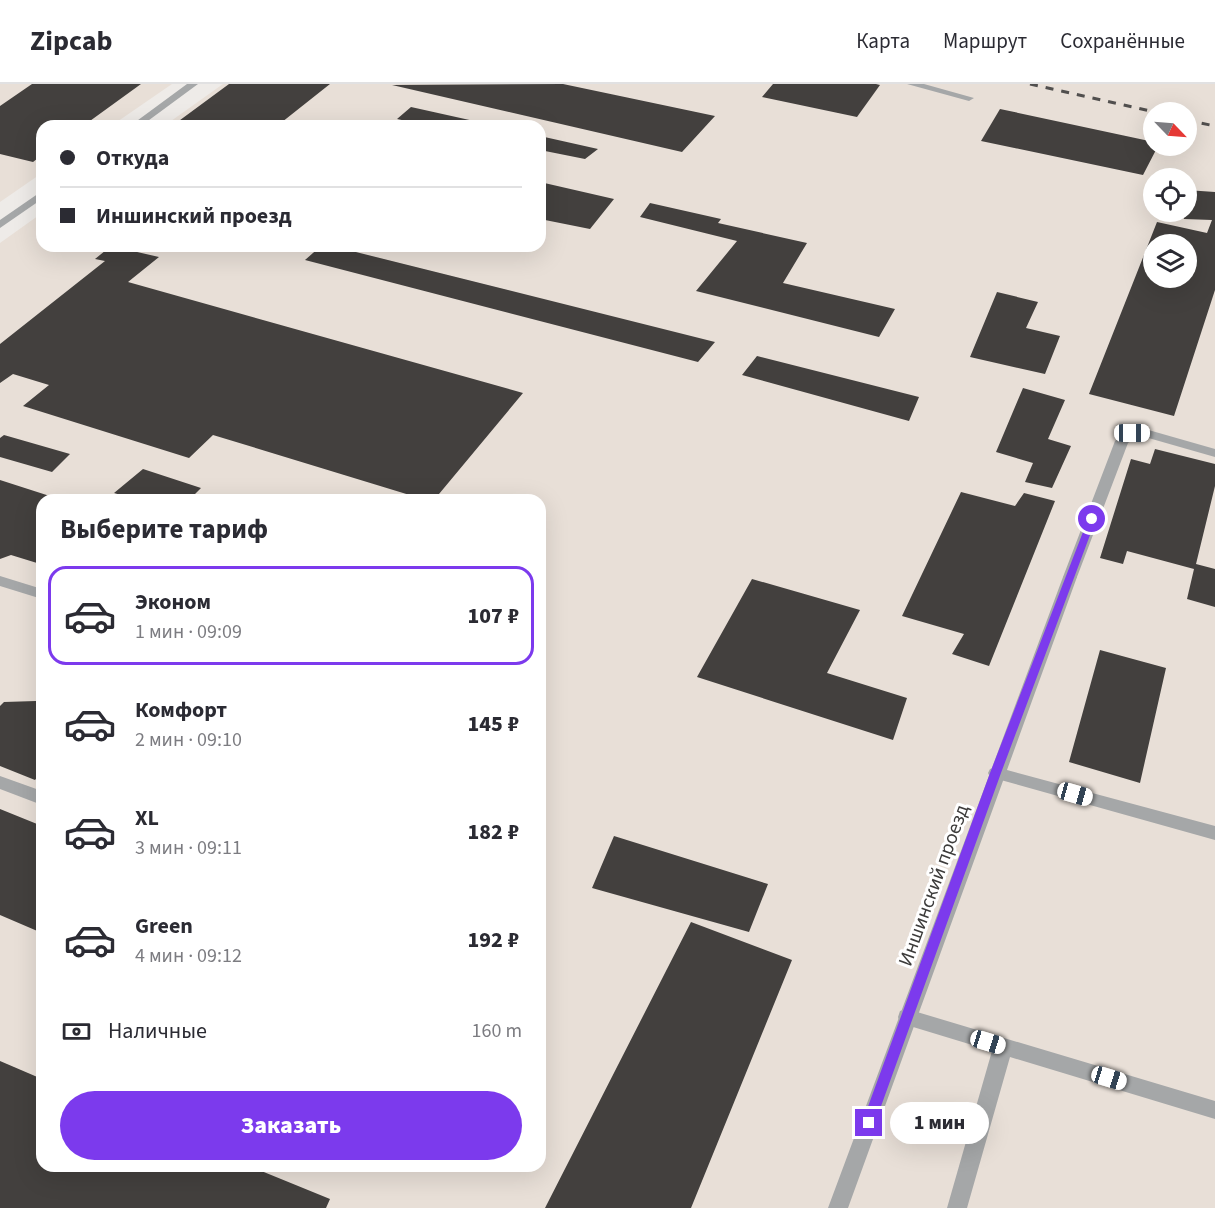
<!DOCTYPE html>
<html lang="ru">
<meta charset="utf-8">
<style>
:root{--surface:#fff;--page:#f7f7f7;--text:#2b2b33;--muted:#7c7c81;--line:#e1e1e2;--accent:#7c3aed}
body{margin:0;font-family:"Source Sans 3",sans-serif;background:var(--page);color:var(--text);height:100vh;display:flex;flex-direction:column;font-size:22px;white-space:nowrap}
*{box-sizing:border-box;margin:0}
p{font-size:20px;color:var(--muted)}
.icon{flex:none;width:33px;height:33px;fill:none;stroke:currentColor;stroke-width:2;stroke-linecap:round;stroke-linejoin:round}
.map{position:relative;flex:1;overflow:hidden}
.drawer{position:absolute;left:36px;top:410px;width:510px;height:678px;display:flex;flex-direction:column;background:var(--surface);border-radius:18px;box-shadow:0 6px 24px #0002}
.drawer>*{flex:none}
.hud{position:absolute;left:36px;top:36px;width:510px;height:132px;border-radius:18px;box-shadow:0 6px 24px #0002;display:grid;align-content:center;height:132px;padding:0 24px;background:var(--surface)}
.needle{width:39px;rotate:115deg}
.fabs{position:absolute;left:1143px;top:18px;display:grid;gap:12px}
.fabs a{display:grid;place-items:center;width:54px;height:54px;border-radius:50%;background:var(--surface);box-shadow:0 6px 24px #0002;font-size:30px}
.end{position:absolute;width:27px;height:27px;margin:-14px;border:8px solid #7c3aed;background:#fff;box-shadow:0 0 0 3px #fff}
.from{border-radius:50%}
.bubble{position:absolute;height:42px;border-radius:21px;background:var(--surface);box-shadow:0 6px 24px #0002;font-size:20px;font-weight:800;line-height:42px;text-align:center}
.car{position:absolute;width:18px;height:36px;margin:-18px -9px;border-radius:8px;box-shadow:0 0 4px 2px #0007;background:linear-gradient(#fff 24%,#345 0 40%,#fff 0 76%,#345 0 86%,#fff 0)}
.hud b{display:flex;align-items:center;gap:21px;height:57px;font-size:22px}
.hud b+b{border-top:2px solid var(--line)}
.hud i{width:15px;height:15px;background:var(--text)}
ul{padding:0;list-style:none}
li{display:flex;align-items:center;gap:18px;height:99px;margin:0 12px 9px;padding:0 12px;border:3px solid transparent;border-radius:18px}
li div{flex:1}
li b{display:block;font-size:22px}
li em{font-style:normal;font-weight:800}
li.current{border-color:var(--accent)}
li>.icon{width:54px;height:54px;stroke-width:1.5}
h2{padding:0 24px;font-size:27px;line-height:72px}
.pay{display:flex;align-items:center;gap:15px;height:66px;padding:0 24px;font-size:22px}
.pay p{margin-inline-start:auto}
.action{display:flex;gap:12px;margin-top:auto;padding:12px 24px}
.action a{flex:1;height:69px;border-radius:36px;background:var(--accent);color:#fff;font-size:24px;font-weight:800;line-height:69px;text-align:center}
header{display:flex;align-items:center;gap:36px;box-sizing:border-box;height:84px;padding:0 30px;background:var(--surface);border-bottom:2px solid var(--line)}
header strong{font-size:28px}
nav{display:flex;gap:33px;margin-inline-start:auto;font-size:21px}
.map>svg:first-child{display:block}
</style>
<header>
<strong>Zipcab</strong>
<nav><a>Карта</a><a>Маршрут</a><a>Сохранённые</a></nav>
</header>
<div class="map">
<svg width="1215" height="1124" viewBox="0 0 1215 1124">
<rect width="100%" height="100%" fill="#eeebe8"/>
<path fill="#e8dfd7" fill-rule="evenodd" d="M0 0H172L111 42H42V89L0 118Z
M223 0H1215V1124H0V159L42 129V162H540V42H164ZM1154 28H1186V62H1154ZM1154 94H1186V128H1154ZM1154 160H1186V194H1154ZM42 416H540V1082H42Z"/>
<path fill="#43403e" fill-rule="evenodd" d="M32 0H141L83 42H42V71L33 78 0 70V22Z
M229 0H330L277 42H172Z
M563 0 715 32 682 68 392 1Z
M773 0H876L880 1 857 33 762 13Z
M411 23 492 41V42H429L397 35Z
M1000 25 1154 58V62H1158L1143 91 981 57Z
M540 52 598 65 585 75 540 66Z
M540 98 614 115 590 145 540 135Z
M1186 106 1215 108V206L1174 332 1089 310 1157 138 1207 149 1212 136 1184 135 1182 128H1186ZM1154 160H1186V194H1154Z
M650 119 721 135 718 139 807 159 783 199 895 225 879 253 696 207 737 157 640 133Z
M111 162 159 173 128 198 523 309 434 416H426L213 351 189 374 23 322 49 301 13 290 0 299V260L105 177 95 175Z
M321 162H332L715 258 698 278 305 176Z
M997 208 1038 218 1026 244 1060 252 1045 290 970 273Z
M757 272 919 313 909 337 742 291Z
M1023 304 1065 316 1048 355 1071 362 1052 404 1025 398 1033 379 996 368Z
M4 351 70 370 52 388 0 373V354Z
M1155 365 1215 380V402L1196 480 1215 485V523L1187 515 1194 485 1127 467 1123 480 1100 474 1131 375 1150 380Z
M143 385 201 404 189 416H137L114 409Z
M0 396 59 415 42 416V474L37 479 11 471 0 475Z
M961 408 1015 422 1024 409 1055 417 989 582 952 570 964 550 902 532Z
M752 495 860 526 827 589 907 614 893 656 697 593Z
M1100 566 1166 584 1140 699 1069 678Z
M36 617 42 619V688L35 696 0 682V622L4 618Z
M0 725 42 742V849L0 831Z
M614 752 768 800 749 848 592 804Z
M691 838 792 876 691 1124H545Z
M0 977 42 995V1082H249L330 1115 326 1124H0Z"/>
<g fill="none" stroke-linecap="round" stroke-linejoin="round">
<path fill="#a5a7a8" fill-rule="evenodd" d="M907 0H924L974 14 969 17Z
M1145 345 1215 365V373L1145 353H1135L1128 359 1077 493 1075 496H1065L1063 493 1115 357 1127 346Z
M0 492 42 505V515L0 502Z
M996 683 1215 742V756L990 693 988 689 990 685Z
M0 692 42 707V721L0 705Z
M907 925 1215 1017V1035L1010 973 967 1124H947L992 967 900 939 898 933 900 927Z"/>
<path fill="#a5a7a8" fill-rule="evenodd" d="M187 0H198L141 42H130Z
M42 107V115L0 144V136Z
M1070 488 1077 493 848 1124H828L1063 493Z"/>
<path stroke="#514f4e" stroke-width="3" stroke-dasharray="8 8" stroke-linecap="butt" d="M1030 0 1155 28
M1186 36 1215 42"/>
</g>
<path fill="#7c3aed" d="M1092 432 1096 435 1001 689 875 1039 869 1045 862 1039 990 689 1088 435Z"/>
<g text-anchor="middle" stroke-width="6" stroke-linejoin="round" paint-order="stroke">
<g font-size="20" fill="#3d3c3b" stroke="#fff">
<text transform="translate(933 801) rotate(-70)" y="7">Иншинский проезд</text>
</g>
</g>
</svg>
<div class="fabs">
<a><svg class="needle" viewBox="-14 -14 28 28"><path d="M0-13l5 13h-10z" fill="#e53935"/><path d="M0 13l5-13h-10z" fill="#7c7c81"/></svg></a>
<a><svg class="icon" aria-label="locate" viewBox="0 0 24 24"><circle cx="12" cy="12" r="6"/><path d="M12 2v4M12 18v4M2 12h4M18 12h4"/></svg></a>
<a><svg class="icon" aria-label="layers" viewBox="0 0 24 24"><path d="M12 4l9 5-9 5-9-5zM3 14l9 5 9-5"/></svg></a>
</div>
<i class="end from" style="left:1092px;top:435px"></i>
<i class="end" style="left:869px;top:1039px"></i>
<div class="bubble" style="left:890px;top:1018px;width:99px">1 мин</div>
<i class="car" style="left:1132px;top:349px;rotate:90deg"></i>
<i class="car" style="left:1075px;top:710px;rotate:106deg"></i>
<i class="car" style="left:988px;top:958px;rotate:107deg"></i>
<i class="car" style="left:1109px;top:994px;rotate:107deg"></i>
<div class="hud">
<b><i class="from"></i>Откуда</b>
<b><i></i>Иншинский проезд</b>
</div>
<section class="drawer">
<h2>Выберите тариф</h2>
<ul>
<li class="current"><svg class="icon" aria-label="car" viewBox="0 0 24 24"><path d="M5 17H2v-5l4-1 3-4h7l3 4 3 1v5h-3M9 17h6M6 11h13"/><circle cx="7" cy="17" r="2"/><circle cx="17" cy="17" r="2"/></svg><div><b>Эконом</b><p>1 мин · 09:09</p></div><em>107 ₽</em></li>
<li><svg class="icon" aria-label="car" viewBox="0 0 24 24"><path d="M5 17H2v-5l4-1 3-4h7l3 4 3 1v5h-3M9 17h6M6 11h13"/><circle cx="7" cy="17" r="2"/><circle cx="17" cy="17" r="2"/></svg><div><b>Комфорт</b><p>2 мин · 09:10</p></div><em>145 ₽</em></li>
<li><svg class="icon" aria-label="car" viewBox="0 0 24 24"><path d="M5 17H2v-5l4-1 3-4h7l3 4 3 1v5h-3M9 17h6M6 11h13"/><circle cx="7" cy="17" r="2"/><circle cx="17" cy="17" r="2"/></svg><div><b>XL</b><p>3 мин · 09:11</p></div><em>182 ₽</em></li>
<li><svg class="icon" aria-label="car" viewBox="0 0 24 24"><path d="M5 17H2v-5l4-1 3-4h7l3 4 3 1v5h-3M9 17h6M6 11h13"/><circle cx="7" cy="17" r="2"/><circle cx="17" cy="17" r="2"/></svg><div><b>Green</b><p>4 мин · 09:12</p></div><em>192 ₽</em></li>
</ul>
<div class="pay"><svg class="icon" aria-label="cash" viewBox="0 0 24 24"><path d="M3 7h18v10H3z"/><circle cx="12" cy="12" r="2"/></svg>Наличные<p>160 m</p></div>
<div class="action"><a>Заказать</a></div>
</section>
</div>
